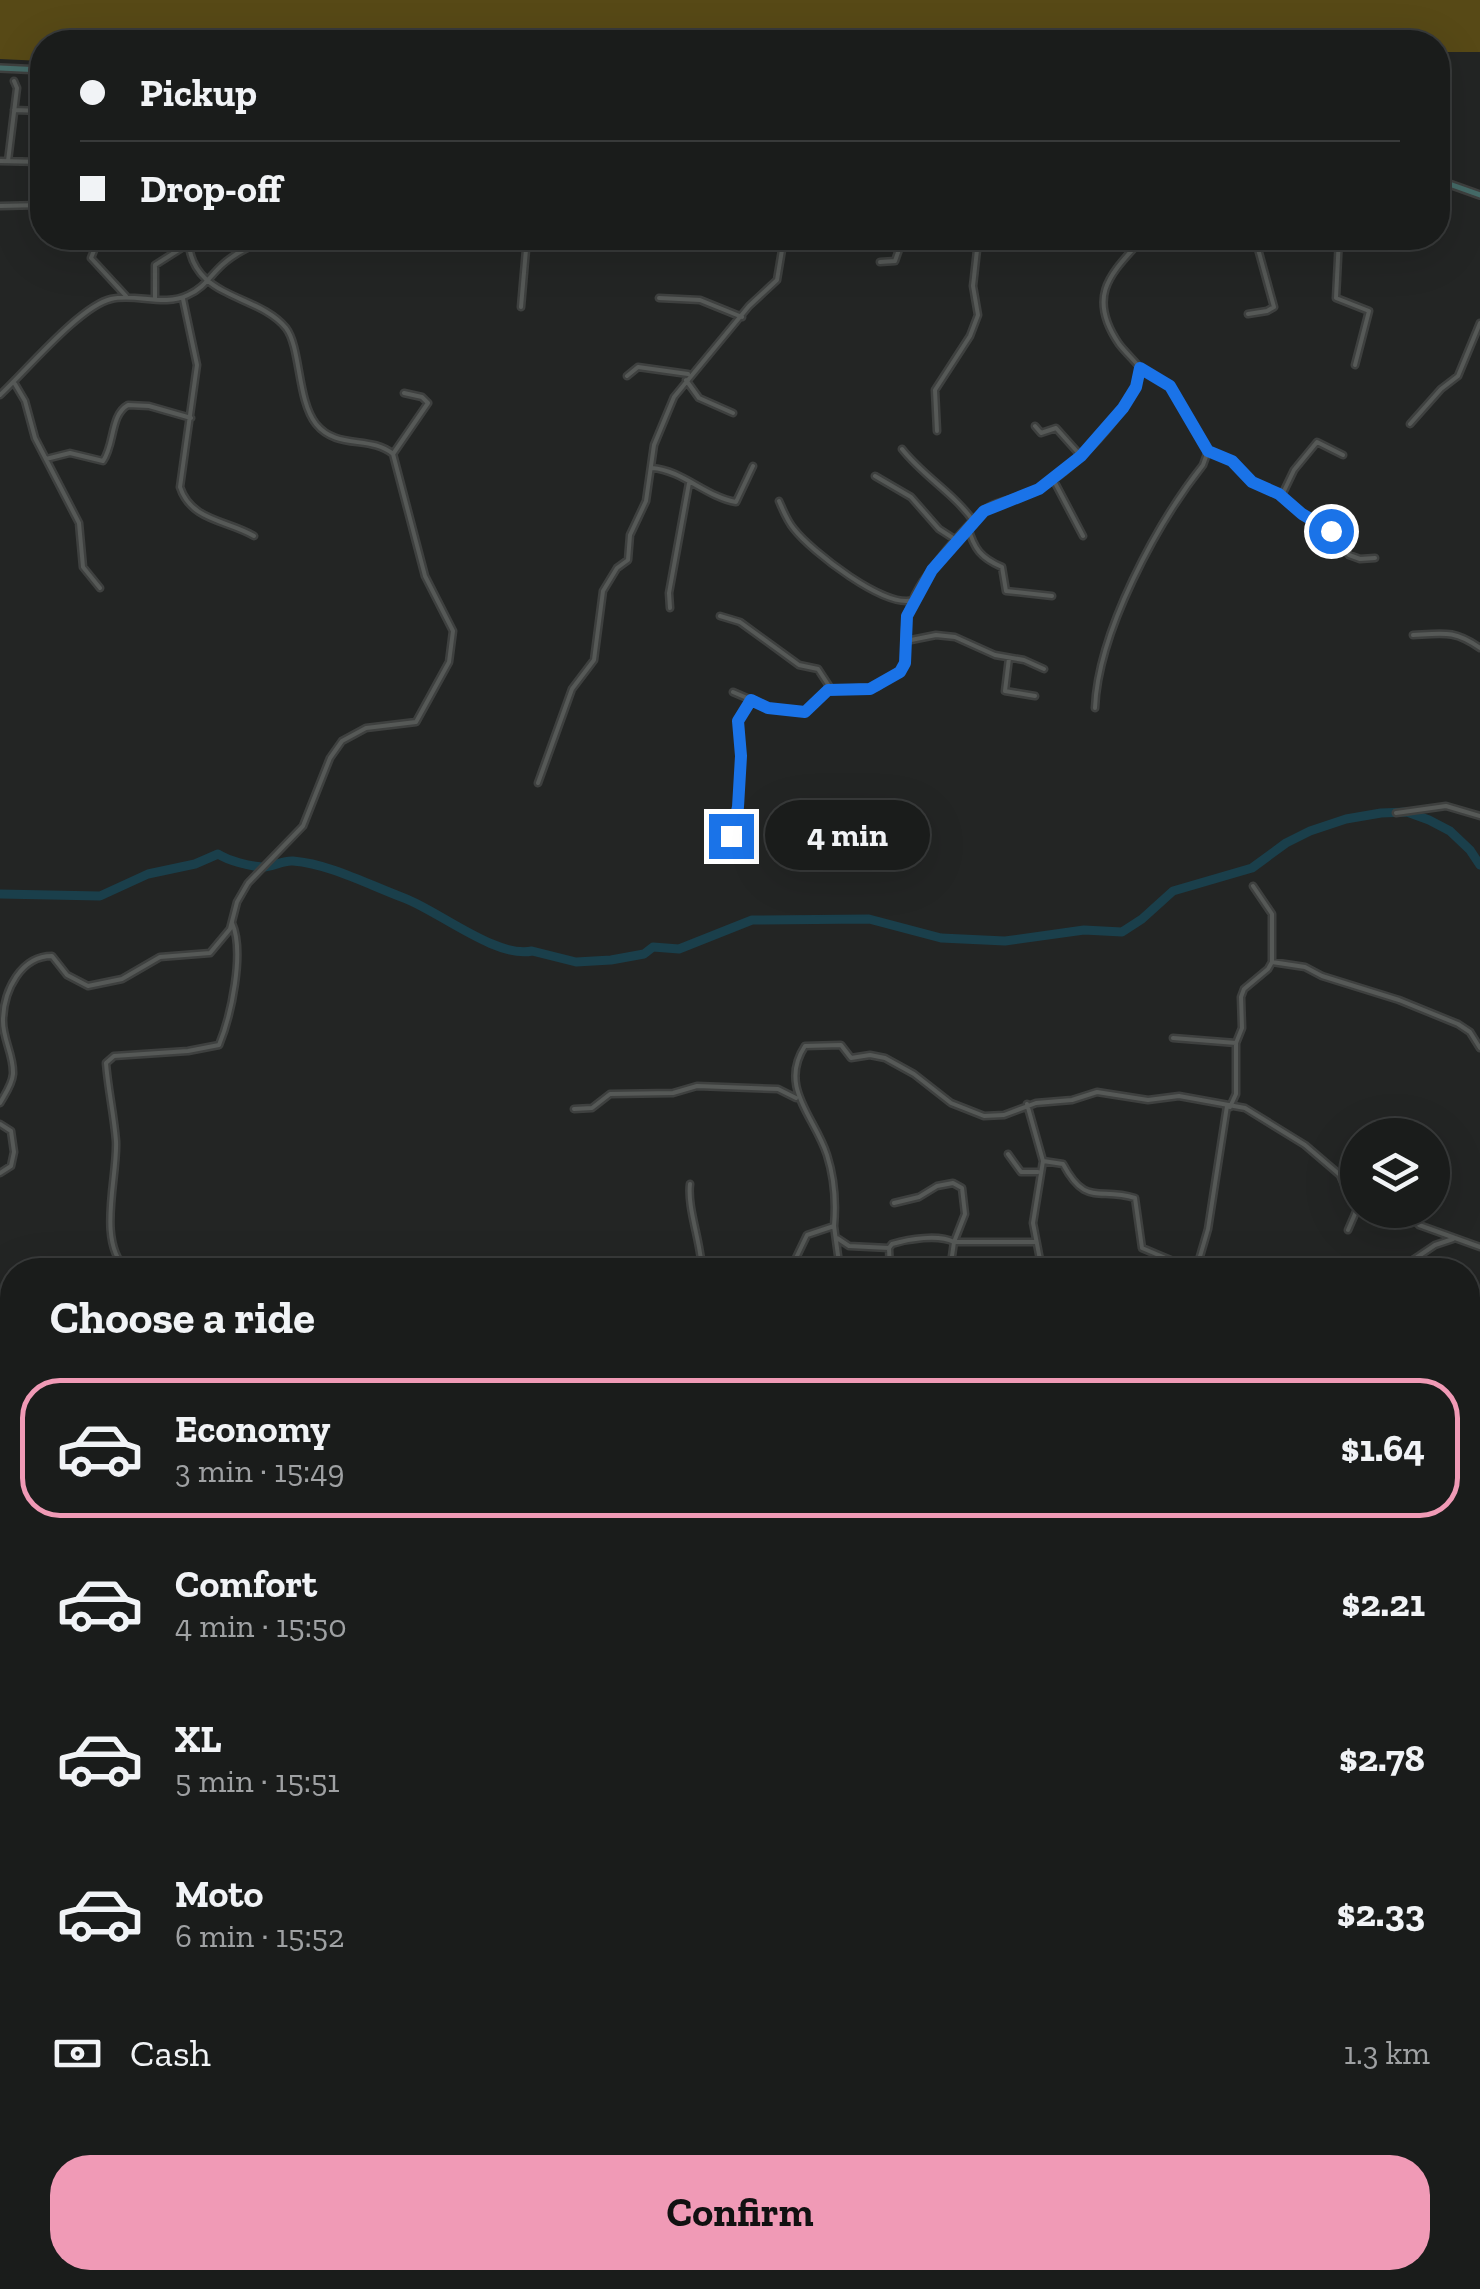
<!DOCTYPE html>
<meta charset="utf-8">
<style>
:root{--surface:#1a1c1b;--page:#272928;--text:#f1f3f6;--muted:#9fa1a3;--line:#383a3a;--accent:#f09ab6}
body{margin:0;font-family:"Zilla Slab",serif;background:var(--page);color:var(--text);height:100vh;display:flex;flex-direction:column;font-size:38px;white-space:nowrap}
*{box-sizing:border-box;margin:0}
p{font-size:32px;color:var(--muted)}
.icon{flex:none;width:55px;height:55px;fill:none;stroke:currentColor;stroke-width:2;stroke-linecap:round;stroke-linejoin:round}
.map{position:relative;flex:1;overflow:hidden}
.drawer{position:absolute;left:0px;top:1258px;width:1480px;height:1032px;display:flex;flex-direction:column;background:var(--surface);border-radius:40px 40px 0 0;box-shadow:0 10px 40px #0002,0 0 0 2px var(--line)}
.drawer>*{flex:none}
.guide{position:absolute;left:30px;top:30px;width:1420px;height:220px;border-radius:40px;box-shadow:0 10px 40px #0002,0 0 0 2px var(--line);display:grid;align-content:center;height:220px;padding:0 50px;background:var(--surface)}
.fabs{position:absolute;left:1340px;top:1118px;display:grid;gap:20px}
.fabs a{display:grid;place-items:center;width:110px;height:110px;border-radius:50%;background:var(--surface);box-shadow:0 10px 40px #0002,0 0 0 2px var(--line);font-size:50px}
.end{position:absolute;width:45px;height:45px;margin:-22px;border:12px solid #1a73e8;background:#fff;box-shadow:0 0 0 5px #fff}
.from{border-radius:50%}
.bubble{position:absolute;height:70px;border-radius:35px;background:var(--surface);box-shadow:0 10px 40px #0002,0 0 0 2px var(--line);font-size:32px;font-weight:800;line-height:70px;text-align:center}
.guide b{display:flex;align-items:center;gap:35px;height:95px;font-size:38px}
.guide b+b{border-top:2px solid var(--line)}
.guide i{width:25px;height:25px;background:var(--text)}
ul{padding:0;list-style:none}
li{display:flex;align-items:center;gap:30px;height:140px;margin:0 20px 15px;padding:0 30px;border:5px solid transparent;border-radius:40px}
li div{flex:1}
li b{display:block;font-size:38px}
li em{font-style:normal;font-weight:800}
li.current{border-color:var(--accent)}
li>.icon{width:90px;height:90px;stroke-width:1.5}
h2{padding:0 50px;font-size:45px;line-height:120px}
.pay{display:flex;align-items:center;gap:25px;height:110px;padding:0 50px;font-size:38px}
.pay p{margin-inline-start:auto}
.cta{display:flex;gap:20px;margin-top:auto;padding:20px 50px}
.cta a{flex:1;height:115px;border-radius:40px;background:var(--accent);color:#111;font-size:40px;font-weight:800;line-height:115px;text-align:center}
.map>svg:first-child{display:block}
</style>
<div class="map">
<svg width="1480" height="2289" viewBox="0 0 1480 2289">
<rect width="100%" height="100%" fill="#232524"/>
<path fill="#574916" d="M0 0H1480V52H1438V42H42V61L0 59Z"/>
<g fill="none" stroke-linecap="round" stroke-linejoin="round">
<path stroke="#1a3f4b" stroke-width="9" d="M0 894 100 896 148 874 195 864 218 854C229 861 249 866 262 867 273 867 283 860 293 861 330 864 369 885 404 898 437 910 497 959 532 951L576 962 611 960 644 954 653 947 679 949 752 920 869 919 941 938 1005 941 1084 930 1122 932 1142 919 1173 891 1252 868 1286 843 1310 831 1346 819 1381 813 1407 812 1429 820 1450 831 1470 850 1480 865"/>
<g stroke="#3e403f" stroke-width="9">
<path id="street" d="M14 110 42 111
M0 161 42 162
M8 161 17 88 14 81
M38 205V162
M0 206 42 205
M99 238 91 258 126 296
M1339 238 1336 298 1369 311 1355 365
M880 262 895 261 903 238
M659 298 700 300 742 317
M155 299V265L188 244
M183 299 197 365 180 487C191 521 227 520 254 536
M521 307 527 238
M1248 314 1267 311 1274 307 1255 238
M1141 369 1170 386 1208 451 1232 461 1252 482 1279 494 1302 514 1326 525 1349 555 1360 559 1375 558
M627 376 638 367 688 374
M686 380 699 398 733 413
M15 384 25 401 35 438 79 523 83 567 100 588
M0 395C26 371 80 306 111 299 136 293 164 307 188 295 204 288 210 276 222 265 235 253 254 244 270 238
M1410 424 1441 389 1458 376 1480 323
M1035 426 1041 433 1056 428 1081 456
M937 431 935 390 970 336 978 315 973 286 977 250 973 238
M902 449C924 477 954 493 974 522
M393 454 428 403 422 397 404 393
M46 459 70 453 103 461C115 444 110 415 128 405L149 406 191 418
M652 468C682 470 706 497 736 502L753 466
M875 476 911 497 939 529 956 540
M1053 479 1083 536
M1282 495 1294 470 1317 442 1343 455
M779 501C783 510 787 521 794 529 811 551 885 609 913 600
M968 527C974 549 981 558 1002 567L1006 591 1052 596
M670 608 669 593 689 483
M720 616 740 622 799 665 818 669 831 689
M1413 635C1444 633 1455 630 1480 648
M906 641 936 635 955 637 995 655 1024 660 1044 669
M1009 658 1005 691 1035 696
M733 692 768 707 805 712 828 690 877 687 903 668C907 656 904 643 905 630 906 613 914 595 923 581 940 557 961 531 983 511 996 500 1018 499 1033 492 1070 475 1134 410 1141 369 1134 360 1126 353 1119 344 1085 294 1113 272 1143 238
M1095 708C1098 632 1157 523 1203 465L1208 451
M538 783 572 689 594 660 603 591 617 568 628 560 630 535 646 501 654 445 674 397 749 306 777 280 784 238
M1396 813 1446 806 1480 816
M731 835 738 807 741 756 739 721 751 700
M1272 962 1305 967 1322 976 1399 1000 1458 1024 1470 1032 1480 1048
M1173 1038 1236 1043
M0 1103C5 1094 12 1085 13 1074 14 1055 2 1038 3 1019 4 990 21 956 52 956L67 975 88 986 122 979 160 957 210 953 230 929 237 902 248 883 303 826 330 758 342 741 366 728 416 722 449 662 453 631 425 576 393 454C370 435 337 450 316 424 297 400 301 348 286 328 256 292 191 300 188 238
M1027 1104 1043 1161 1033 1223 1042 1270
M1230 1107 1236 1094V1043L1242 1028 1241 997 1244 989 1268 969 1272 962V914L1253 886
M574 1109 592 1108 610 1094 673 1093 697 1086 778 1089 796 1098
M0 1124 11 1131 14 1152 11 1166 0 1173
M1008 1154 1021 1172H1038
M1043 1161 1063 1164C1086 1207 1098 1187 1135 1198L1142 1248 1194 1270
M690 1184C687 1208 701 1242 702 1270
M894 1203 919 1197 937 1186 953 1183 962 1188 965 1214 954 1242H1036
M1405 1210 1419 1225 1480 1247
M834 1226 840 1270
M1348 1230 1358 1207
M837 1238 849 1246 889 1248 892 1244C909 1239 938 1234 954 1242L950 1270
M889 1248 890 1270
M27 1270V1268
M127 1270C96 1242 118 1177 116 1141 114 1115 108 1089 106 1063L114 1056 188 1051 219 1045C231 1016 245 952 232 923
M755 1270 769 1264 795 1260 807 1235 834 1226C836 1204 834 1177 827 1155 815 1117 778 1087 805 1046L841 1045 851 1058 870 1055 885 1058 914 1074 951 1103 984 1116 1004 1115 1036 1103 1072 1100 1097 1092 1148 1100 1179 1096 1245 1108 1305 1145 1340 1175 1350 1198 1358 1203
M1020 1270 1040 1265
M1196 1270 1208 1229 1227 1106
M1398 1270 1435 1245 1453 1239
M1468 1380 1480 1328
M1468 1456 1480 1458
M1468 1484 1480 1486
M1468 1579 1480 1578
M1468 1614 1480 1618
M1468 1716 1480 1722
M1468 1771 1480 1761
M1468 2025 1480 2035
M1468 2124 1480 2106
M0 2135 6 2141
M1468 2148 1480 2150
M1468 2226 1480 2228
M316 2278 339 2289
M523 2278 532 2280 539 2278
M616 2278 617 2289
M633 2278 662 2284H743L755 2289
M959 2278 963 2289
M1050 2278 1074 2289
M1167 2278 1174 2289
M1307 2278 1331 2289
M1422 2278 1452 2288
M456 2286 466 2278
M66 2289 67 2278
M159 2289 167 2278
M395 2289 402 2282 431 2286 445 2278
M1016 2289 1021 2278
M1093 2289 1102 2278
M1261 2289 1291 2278
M1360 2289 1366 2278"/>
</g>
<g stroke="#3e403f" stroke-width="10">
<path id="secondary" d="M0 68 42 70
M1438 180 1480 195"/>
</g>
<use href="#street" stroke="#565957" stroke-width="4"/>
<use href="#secondary" stroke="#456b68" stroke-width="5"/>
</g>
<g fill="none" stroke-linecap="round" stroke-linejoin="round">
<path stroke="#1a73e8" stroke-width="12" d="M731 836 738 807 741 756 738 721 751 700 768 708 805 712 828 690 870 689 900 672 905 663 907 616 932 570 984 511 1039 489 1081 456 1123 408 1136 387 1140 368 1170 386 1208 451 1232 461 1252 482 1279 494 1302 514 1331 531"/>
</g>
</svg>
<div class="fabs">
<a><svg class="icon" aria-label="layers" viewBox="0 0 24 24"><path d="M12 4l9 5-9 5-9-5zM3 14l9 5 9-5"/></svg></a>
</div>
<i class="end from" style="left:1331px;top:531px"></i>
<i class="end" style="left:731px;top:836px"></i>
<div class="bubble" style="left:765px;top:800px;width:165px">4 min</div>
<div class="guide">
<b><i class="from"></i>Pickup</b>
<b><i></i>Drop-off</b>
</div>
<section class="drawer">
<h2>Choose a ride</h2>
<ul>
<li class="current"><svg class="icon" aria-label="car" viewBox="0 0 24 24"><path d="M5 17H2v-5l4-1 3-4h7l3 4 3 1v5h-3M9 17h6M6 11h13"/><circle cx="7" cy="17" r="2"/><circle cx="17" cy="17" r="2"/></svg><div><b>Economy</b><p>3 min · 15:49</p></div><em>$1.64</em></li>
<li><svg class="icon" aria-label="car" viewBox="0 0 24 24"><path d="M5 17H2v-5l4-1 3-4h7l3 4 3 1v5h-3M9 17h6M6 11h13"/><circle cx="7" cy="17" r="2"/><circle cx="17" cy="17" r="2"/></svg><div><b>Comfort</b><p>4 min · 15:50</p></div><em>$2.21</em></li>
<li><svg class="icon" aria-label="car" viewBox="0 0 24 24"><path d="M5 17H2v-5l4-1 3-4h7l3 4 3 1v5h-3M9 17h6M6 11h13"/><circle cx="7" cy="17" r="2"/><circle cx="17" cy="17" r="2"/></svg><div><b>XL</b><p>5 min · 15:51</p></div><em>$2.78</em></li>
<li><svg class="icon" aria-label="car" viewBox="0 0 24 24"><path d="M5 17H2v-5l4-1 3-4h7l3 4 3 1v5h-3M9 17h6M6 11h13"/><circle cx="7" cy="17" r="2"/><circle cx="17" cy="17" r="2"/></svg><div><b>Moto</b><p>6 min · 15:52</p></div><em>$2.33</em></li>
</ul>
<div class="pay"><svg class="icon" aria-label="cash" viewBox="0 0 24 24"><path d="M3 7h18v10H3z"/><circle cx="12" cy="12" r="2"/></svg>Cash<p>1.3 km</p></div>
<div class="cta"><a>Confirm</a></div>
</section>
</div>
